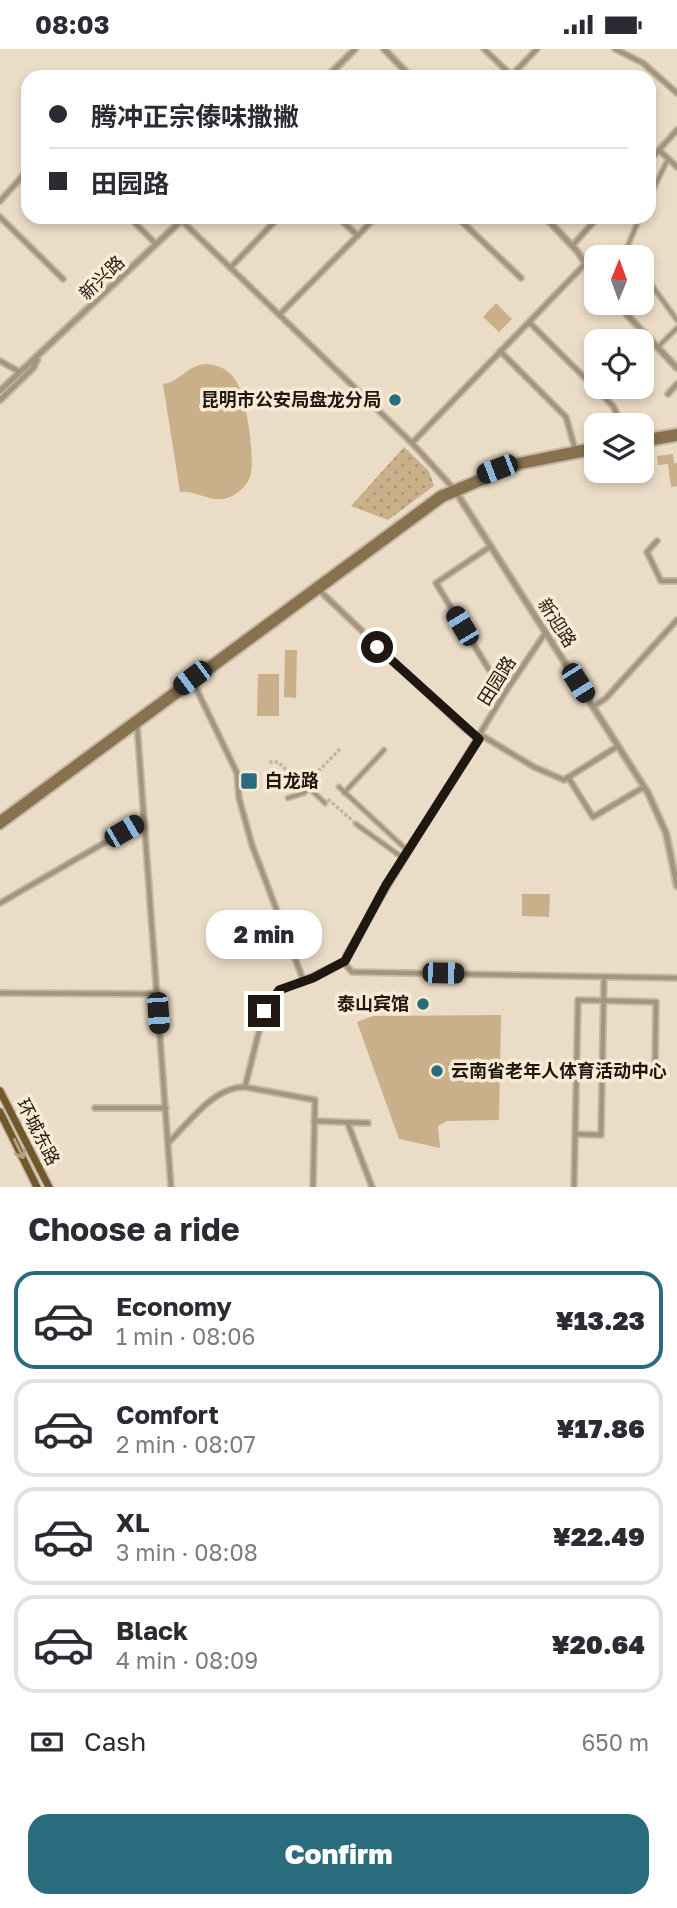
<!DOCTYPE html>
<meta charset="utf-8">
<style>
:root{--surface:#fff;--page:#f7f7f7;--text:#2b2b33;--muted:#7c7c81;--line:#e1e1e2;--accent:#286c7d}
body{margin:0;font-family:"Golos Text","Noto Sans SC",sans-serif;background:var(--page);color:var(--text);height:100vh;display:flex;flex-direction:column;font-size:26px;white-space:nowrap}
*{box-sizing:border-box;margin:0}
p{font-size:23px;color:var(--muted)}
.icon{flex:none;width:38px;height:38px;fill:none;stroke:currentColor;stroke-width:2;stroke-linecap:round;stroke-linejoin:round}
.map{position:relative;height:1138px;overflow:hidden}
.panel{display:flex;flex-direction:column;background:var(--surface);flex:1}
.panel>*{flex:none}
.banner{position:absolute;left:21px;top:21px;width:635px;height:154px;border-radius:21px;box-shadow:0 4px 10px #0003;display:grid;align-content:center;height:154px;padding:0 28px;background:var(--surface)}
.needle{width:46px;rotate:1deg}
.controls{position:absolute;left:584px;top:196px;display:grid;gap:14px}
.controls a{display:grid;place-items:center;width:70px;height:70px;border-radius:14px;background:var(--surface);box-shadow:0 4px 10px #0003;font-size:35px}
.end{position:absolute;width:32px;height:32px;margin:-16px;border:9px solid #1e1811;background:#fff;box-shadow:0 0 0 4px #fff}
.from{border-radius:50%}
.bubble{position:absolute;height:49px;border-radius:21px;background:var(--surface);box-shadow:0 4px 10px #0003;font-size:23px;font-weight:800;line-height:49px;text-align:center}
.car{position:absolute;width:21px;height:42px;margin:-21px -10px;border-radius:9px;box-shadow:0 0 5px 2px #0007;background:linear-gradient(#222 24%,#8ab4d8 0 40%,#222 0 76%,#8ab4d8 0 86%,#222 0)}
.banner b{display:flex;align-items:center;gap:24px;height:66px;font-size:26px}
.banner b+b{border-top:2px solid var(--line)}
.banner i{width:18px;height:18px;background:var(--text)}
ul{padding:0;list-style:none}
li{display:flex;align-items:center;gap:21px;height:98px;margin:0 14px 10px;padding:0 14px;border:4px solid var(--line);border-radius:21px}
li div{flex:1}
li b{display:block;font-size:26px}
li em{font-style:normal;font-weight:800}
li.on{border-color:var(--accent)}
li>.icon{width:63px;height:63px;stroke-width:1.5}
h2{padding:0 28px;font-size:32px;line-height:84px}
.pay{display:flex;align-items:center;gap:18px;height:77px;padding:0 28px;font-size:26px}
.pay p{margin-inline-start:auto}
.cta{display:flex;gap:14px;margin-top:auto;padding:14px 28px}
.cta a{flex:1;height:80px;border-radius:21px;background:var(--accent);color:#fff;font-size:28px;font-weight:800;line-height:80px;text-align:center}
.status{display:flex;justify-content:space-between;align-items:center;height:49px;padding:0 35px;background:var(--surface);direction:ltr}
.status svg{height:19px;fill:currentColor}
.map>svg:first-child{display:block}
</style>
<div class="status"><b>08:03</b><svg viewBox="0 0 49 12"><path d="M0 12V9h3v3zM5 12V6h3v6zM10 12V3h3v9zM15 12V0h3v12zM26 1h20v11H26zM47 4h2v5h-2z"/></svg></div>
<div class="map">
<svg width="677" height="1138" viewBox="0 0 677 1138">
<defs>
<pattern id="park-dots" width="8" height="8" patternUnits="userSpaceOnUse" patternTransform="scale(1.75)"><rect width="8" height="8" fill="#c9af8a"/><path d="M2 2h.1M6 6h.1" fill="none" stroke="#ac9676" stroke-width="1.8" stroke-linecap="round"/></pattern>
</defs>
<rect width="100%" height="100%" fill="#ebdcc7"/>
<path fill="#c9af8a" d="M496 254 512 270 499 283 483 268Z
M204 315C217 315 229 320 236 332 246 346 256 411 250 428 247 436 240 443 232 447 212 457 199 441 180 443L163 335C179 333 186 318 204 315Z
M673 405 674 414H677V437L671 438 668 415 658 416 657 407Z
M285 601H297L296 649 284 648Z
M258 625H279V667H257Z
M522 845H550L549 868 522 867Z
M501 966 499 1071 447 1072 438 1077 440 1099 399 1090 357 973 373 967Z"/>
<path fill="url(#park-dots)" d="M404 398 429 422 434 437 388 471 351 457Z"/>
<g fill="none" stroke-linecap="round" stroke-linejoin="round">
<path stroke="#c2b5a3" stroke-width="3.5" stroke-dasharray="3.5 2" stroke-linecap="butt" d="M269 713H278L303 737
M303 738 340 700
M328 750 356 775"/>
<g stroke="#c6b9a6" stroke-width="7">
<path id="pedestrian" d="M649 149 668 110
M630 208 625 203 640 168
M642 223 677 271
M658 298 677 279
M339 738 408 802
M344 744 384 701
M288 749 304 744 309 739 325 754
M356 775 403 809"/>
</g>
<g stroke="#c6b9a6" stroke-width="8">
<path id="minor" d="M484 0 511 26
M615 0 643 14 677 44
M510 28 537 0
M659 101 677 118
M649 112 677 81
M0 152 28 121
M0 168 63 230
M129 168 156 195
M338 168 358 187
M457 168 521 229
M182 172 412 394 455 441
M572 197 598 168
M230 219 279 168
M279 266 376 168
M529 273 613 357 622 376
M500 302 566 368 575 400
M0 312 20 323
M668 345 677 335
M412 394 585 215
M657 492 647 503 661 532H677
M491 497 436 534 504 645
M318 540 465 680 479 690
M546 583 504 645 346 906 345 915 352 923 677 929
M194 635 237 724 239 749 252 796 304 933
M593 658 606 649 677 571
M137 675 171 1138
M481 686 534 718 564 731 618 697
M568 728 593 768 644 738
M0 854 144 771
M0 944 157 945
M245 1038 315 1051 313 1138
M95 1059H166
M314 1072 368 1074
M348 1075 372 1138
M575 1085 601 1086 604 928
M168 1094C189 1074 214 1037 245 1038L264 962 273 946 344 912
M574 1138 578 951 656 953 655 1017"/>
</g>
<g stroke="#c6b9a6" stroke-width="9">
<path id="tertiary" d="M384 0 411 28
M327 28 355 0
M545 168 577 202 597 231
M616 254 677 319
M0 342 185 168
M0 351 33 319 37 311
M456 443 648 744 666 784 677 837"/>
</g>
<g stroke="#c6b9a6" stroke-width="10">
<path id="secondary" d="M642 389 677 383
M642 395 677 389
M0 770 440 445 519 412 597 396
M0 777 443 450 520 417 597 402"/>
</g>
<g stroke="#c6b9a6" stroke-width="10">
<path id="primary" d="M0 1042 49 1138
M0 1063 37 1138"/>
</g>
<use href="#pedestrian" stroke="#a4957e" stroke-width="3.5"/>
<use href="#minor" stroke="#a4957e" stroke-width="4.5"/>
<use href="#tertiary" stroke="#a4957e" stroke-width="5"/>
<use href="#secondary" stroke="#87714f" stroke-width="6"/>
<use href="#primary" stroke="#72572b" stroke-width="7"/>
</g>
<defs><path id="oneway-shaft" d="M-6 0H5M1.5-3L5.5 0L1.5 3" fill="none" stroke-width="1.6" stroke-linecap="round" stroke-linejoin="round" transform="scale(1.75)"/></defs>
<use stroke="#b6a07f" href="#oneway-shaft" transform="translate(19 1100) rotate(64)"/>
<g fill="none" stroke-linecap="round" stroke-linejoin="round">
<path stroke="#1e1811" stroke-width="9" d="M264 962 279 941 313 929 345 912 386 836 479 690 377 598"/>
</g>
<g fill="#286c7d" stroke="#f9ead3" stroke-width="2.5">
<circle cx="395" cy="351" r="7"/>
<rect x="240" y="723" width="18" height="18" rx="3.5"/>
<circle cx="423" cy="955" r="7"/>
<circle cx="437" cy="1022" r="7"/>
</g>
<g text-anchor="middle" stroke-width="7" stroke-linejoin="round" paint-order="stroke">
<g font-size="18" fill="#1e1811" stroke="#f9ead3">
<text transform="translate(102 229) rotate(-44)" y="6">新兴路</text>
<text transform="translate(557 574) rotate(57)" y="6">新迎路</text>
<text transform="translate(497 632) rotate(-58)" y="6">田园路</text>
<text transform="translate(38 1083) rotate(63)" y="6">环城东路</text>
</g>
<g font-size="18" font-weight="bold" fill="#1e1811" stroke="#f9ead3" text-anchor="end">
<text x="381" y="357">昆明市公安局盘龙分局</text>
<text x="265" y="738" text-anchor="start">白龙路</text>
<text x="409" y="961">泰山宾馆</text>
<text x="451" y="1028" text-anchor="start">云南省老年人体育活动中心</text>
</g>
</g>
</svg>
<div class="controls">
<a><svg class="needle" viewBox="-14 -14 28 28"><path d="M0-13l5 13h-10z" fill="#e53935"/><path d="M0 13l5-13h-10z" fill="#7c7c81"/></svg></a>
<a><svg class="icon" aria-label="locate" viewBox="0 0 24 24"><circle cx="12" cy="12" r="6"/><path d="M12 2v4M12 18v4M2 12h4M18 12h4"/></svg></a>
<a><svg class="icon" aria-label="layers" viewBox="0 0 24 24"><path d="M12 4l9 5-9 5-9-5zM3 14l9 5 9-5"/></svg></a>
</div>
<i class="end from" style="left:377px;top:598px"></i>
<i class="end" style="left:264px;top:962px"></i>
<div class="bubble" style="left:206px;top:861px;width:116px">2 min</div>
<i class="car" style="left:497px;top:420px;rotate:249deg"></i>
<i class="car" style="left:462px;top:577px;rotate:329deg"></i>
<i class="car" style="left:192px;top:629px;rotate:233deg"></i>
<i class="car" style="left:578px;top:634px;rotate:148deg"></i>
<i class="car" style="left:124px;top:782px;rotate:60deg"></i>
<i class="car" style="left:443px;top:924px;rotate:91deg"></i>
<i class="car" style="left:158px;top:964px;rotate:176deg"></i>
<div class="banner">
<b><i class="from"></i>腾冲正宗傣味撒撇</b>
<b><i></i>田园路</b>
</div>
</div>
<section class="panel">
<h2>Choose a ride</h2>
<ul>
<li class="on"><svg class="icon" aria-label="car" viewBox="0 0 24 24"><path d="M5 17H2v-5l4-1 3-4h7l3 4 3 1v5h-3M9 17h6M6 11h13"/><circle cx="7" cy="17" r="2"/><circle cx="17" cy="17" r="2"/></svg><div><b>Economy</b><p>1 min · 08:06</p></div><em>¥13.23</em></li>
<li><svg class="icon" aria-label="car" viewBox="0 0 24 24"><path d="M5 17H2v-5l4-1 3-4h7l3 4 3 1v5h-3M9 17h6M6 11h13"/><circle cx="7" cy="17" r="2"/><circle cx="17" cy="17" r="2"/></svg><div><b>Comfort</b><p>2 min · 08:07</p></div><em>¥17.86</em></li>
<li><svg class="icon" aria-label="car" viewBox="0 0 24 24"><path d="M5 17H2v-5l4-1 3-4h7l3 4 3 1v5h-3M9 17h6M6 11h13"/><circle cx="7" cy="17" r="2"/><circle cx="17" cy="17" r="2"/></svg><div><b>XL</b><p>3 min · 08:08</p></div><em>¥22.49</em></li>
<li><svg class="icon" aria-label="car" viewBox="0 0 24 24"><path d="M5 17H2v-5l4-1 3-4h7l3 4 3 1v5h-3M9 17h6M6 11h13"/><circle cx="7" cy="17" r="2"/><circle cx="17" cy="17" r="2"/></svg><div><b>Black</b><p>4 min · 08:09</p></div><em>¥20.64</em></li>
</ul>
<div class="pay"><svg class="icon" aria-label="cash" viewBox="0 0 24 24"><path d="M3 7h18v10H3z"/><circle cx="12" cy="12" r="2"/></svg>Cash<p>650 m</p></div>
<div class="cta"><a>Confirm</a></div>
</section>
